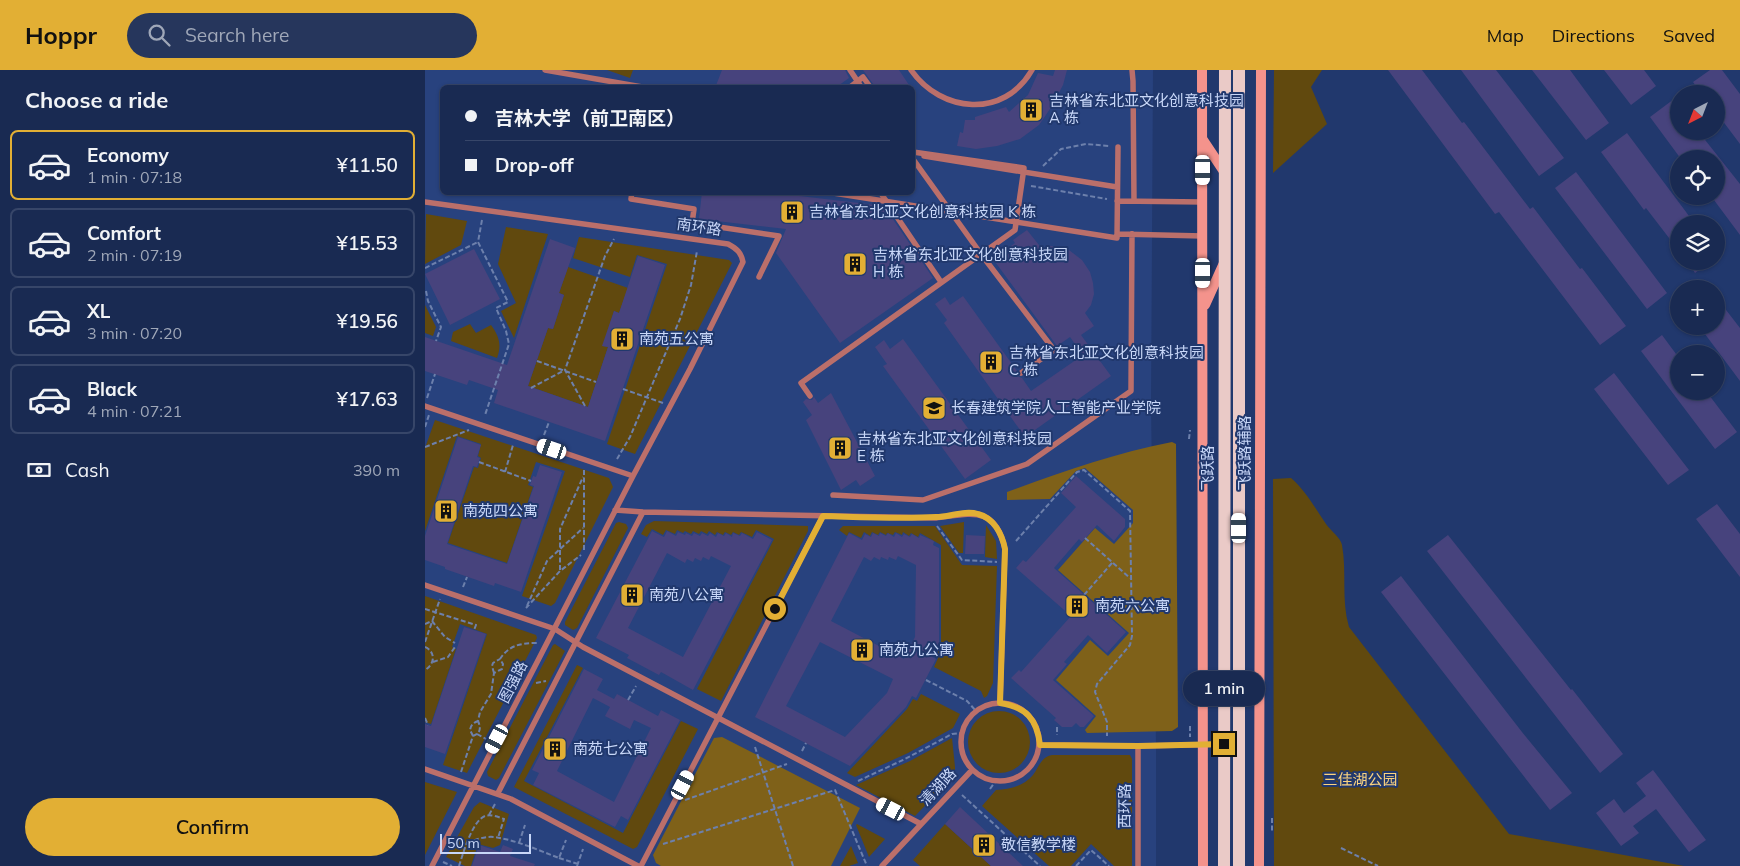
<!DOCTYPE html>
<meta charset="utf-8">
<style>
:root{--surface:#192a52;--page:#26365c;--text:#f1f3f6;--muted:#9fa7b8;--line:#374669;--accent:#e2af34}
body{margin:0;font-family:Mulish,"Noto Sans SC",sans-serif;background:var(--page);color:var(--text);height:100vh;display:flex;flex-direction:column;font-size:19px;white-space:nowrap}
*{box-sizing:border-box;margin:0}
p{font-size:16px;color:var(--muted)}
.icon{flex:none;width:28px;height:28px;fill:none;stroke:currentColor;stroke-width:2;stroke-linecap:round;stroke-linejoin:round}
.map{position:relative;flex:1;overflow:hidden}
.drawer{display:flex;flex-direction:column;background:var(--surface);width:425px}
.drawer>*{flex:none}
.guide{position:absolute;left:15px;top:15px;width:475px;height:110px;border-radius:8px;box-shadow:0 1px 4px #0004,0 0 0 1px var(--line);display:grid;align-content:center;height:110px;padding:0 25px;background:var(--surface)}
.needle{width:32px;rotate:222deg}
.buttons{position:absolute;left:1245px;top:15px;display:grid;gap:10px}
.buttons a{display:grid;place-items:center;width:55px;height:55px;border-radius:50%;background:var(--surface);box-shadow:0 1px 4px #0004,0 0 0 1px var(--line);font-size:25px}
.scale{position:absolute;left:15px;bottom:12px;width:91px;box-sizing:border-box;padding-left:5px;border:2px solid #c8d7f8;border-top:0;font-size:14px;line-height:18px;white-space:nowrap;color:#c8d7f8;-webkit-text-stroke:4px #21386d;paint-order:stroke}
.end{position:absolute;width:22px;height:22px;margin:-11px;border:6px solid #e2af34;background:#111;box-shadow:0 0 0 2px #111}
.from{border-radius:50%}
.bubble{position:absolute;height:35px;border-radius:18px;background:var(--surface);box-shadow:0 1px 4px #0004,0 0 0 1px var(--line);font-size:16px;font-weight:600;line-height:35px;text-align:center}
.car{position:absolute;width:15px;height:30px;margin:-15px -8px;border-radius:6px;box-shadow:0 0 4px 1px #0007;background:linear-gradient(#fff 24%,#345 0 40%,#fff 0 76%,#345 0 86%,#fff 0)}
.guide b{display:flex;align-items:center;gap:18px;height:48px;font-size:19px}
.guide b+b{border-top:1px solid var(--line)}
.guide i{width:12px;height:12px;background:var(--text)}
ul{padding:0;list-style:none}
li{display:flex;align-items:center;gap:15px;height:70px;margin:0 10px 8px;padding:0 15px;border:2px solid var(--line);border-radius:8px}
li div{flex:1}
li b{display:block;font-size:19px}
li em{font-style:normal;font-weight:600}
li.active{border-color:var(--accent)}
li>.icon{width:45px;height:45px;stroke-width:1.5}
h2{padding:0 25px;font-size:22px;line-height:60px}
.pay{display:flex;align-items:center;gap:12px;height:55px;padding:0 25px;font-size:19px}
.pay p{margin-inline-start:auto}
.button{display:flex;gap:10px;margin-top:auto;padding:10px 25px}
.button a{flex:1;height:58px;border-radius:30px;background:var(--accent);color:#111;font-size:20px;font-weight:600;line-height:58px;text-align:center}
header{display:flex;align-items:center;gap:30px;box-sizing:border-box;height:70px;padding:0 25px;background:var(--accent);color:#111}
header strong{font-size:24px}
nav{display:flex;gap:28px;margin-inline-start:auto;font-size:18px}
.search{width:350px;height:45px;background:var(--page);display:flex;align-items:center;gap:12px;box-sizing:border-box;padding:0 18px;border-radius:28px;color:var(--muted);font-size:19px}
main{display:flex;flex:1;min-height:0}
.map>svg:first-child{display:block}
</style>
<header>
<strong>Hoppr</strong>
<div class="search"><svg class="icon" aria-label="search" viewBox="0 0 24 24"><circle cx="10" cy="10" r="6"/><path d="M15 15l6 6"/></svg>Search here</div>
<nav><a>Map</a><a>Directions</a><a>Saved</a></nav>
</header>
<main>
<section class="drawer">
<h2>Choose a ride</h2>
<ul>
<li class="active"><svg class="icon" aria-label="car" viewBox="0 0 24 24"><path d="M5 17H2v-5l4-1 3-4h7l3 4 3 1v5h-3M9 17h6M6 11h13"/><circle cx="7" cy="17" r="2"/><circle cx="17" cy="17" r="2"/></svg><div><b>Economy</b><p>1 min · 07:18</p></div><em>¥11.50</em></li>
<li><svg class="icon" aria-label="car" viewBox="0 0 24 24"><path d="M5 17H2v-5l4-1 3-4h7l3 4 3 1v5h-3M9 17h6M6 11h13"/><circle cx="7" cy="17" r="2"/><circle cx="17" cy="17" r="2"/></svg><div><b>Comfort</b><p>2 min · 07:19</p></div><em>¥15.53</em></li>
<li><svg class="icon" aria-label="car" viewBox="0 0 24 24"><path d="M5 17H2v-5l4-1 3-4h7l3 4 3 1v5h-3M9 17h6M6 11h13"/><circle cx="7" cy="17" r="2"/><circle cx="17" cy="17" r="2"/></svg><div><b>XL</b><p>3 min · 07:20</p></div><em>¥19.56</em></li>
<li><svg class="icon" aria-label="car" viewBox="0 0 24 24"><path d="M5 17H2v-5l4-1 3-4h7l3 4 3 1v5h-3M9 17h6M6 11h13"/><circle cx="7" cy="17" r="2"/><circle cx="17" cy="17" r="2"/></svg><div><b>Black</b><p>4 min · 07:21</p></div><em>¥17.63</em></li>
</ul>
<div class="pay"><svg class="icon" aria-label="cash" viewBox="0 0 24 24"><path d="M3 7h18v10H3z"/><circle cx="12" cy="12" r="2"/></svg>Cash<p>390 m</p></div>
<div class="button"><a>Confirm</a></div>
</section>
<div class="map">
<svg width="1315" height="796" viewBox="0 0 1315 796">
<rect width="100%" height="100%" fill="#21386d"/>
<path fill="#28427e" fill-rule="evenodd" d="M0 0H728L726 336 731 675V796H0ZM18 18H488V122H18Z"/>
<path fill="#61490e" d="M182 0H208L205 8Z
M849 0H897L886 17 902 54 848 103Z
M1 144 42 151 36 175 0 194Z
M81 157 123 164 89 268 76 241 91 233 73 194Z
M154 167 304 190 307 193 210 384 182 374 242 194 212 185 205 207 148 188Z
M143 197 203 218 194 243 189 241 178 276 183 277 163 337 103 316 123 258 128 259 139 225 134 223Z
M0 235 11 257 8 266 0 263Z
M45 254 51 263 66 255C74 266 77 275 72 288L26 271 28 262Z
M10 350 184 408 188 417 130 533 126 536 97 526 140 401 111 392 103 415 108 417 82 493 23 473 49 397 53 398 56 388 53 386 56 374 32 366 0 461V378Z
M866 408C881 421 890 438 901 454 906 461 916 468 917 475 922 502 916 530 924 557L1084 764 1259 796H849L848 409Z
M229 451 383 456V461L296 631 272 619 349 469 331 460 327 467 316 462 314 465 308 462 306 465 300 462 298 465 292 462 290 465 284 461 282 464 276 461 274 464 268 461 266 464 260 461 258 463 252 460 250 464 241 460 238 465 227 459 222 467 216 464 221 455Z
M194 452 201 454 203 458 152 558 148 560 140 555V552L191 453Z
M539 452 538 483H534L515 456Z
M561 455 571 471 572 489 560 487Z
M418 456H510L537 495 572 496 568 613 562 626 559 628 556 621 509 597 513 588 510 587 516 574V475L495 463 493 467 486 463 484 466 478 462 477 465 470 462 468 465 462 463 461 465 455 462 453 465 447 462 445 466 439 462 436 468 424 462 422 466 414 460Z
M0 526 111 565 112 568 42 703 18 695 62 564 35 554 27 577 31 579 6 654 0 652Z
M130 574 140 581 74 708 71 710 63 706 62 702 128 575Z
M152 595 158 598 99 711 198 763 256 651 273 659 212 777 208 779 89 717Z
M496 624 535 644 528 658 483 683 430 707 422 703 482 639 488 629 492 631Z
M543 672a31 31 0 1 1 62 0a31 31 0 1 1-62 0Z
M527 668 530 697V702L526 709 490 746 431 715 485 691Z
M627 685H705L707 689V796H689L666 774 646 796H624L557 736 571 720C585 719 599 716 608 705 614 697 616 687 627 685Z
M0 712 32 722 0 785Z
M55 732 84 744 75 775 68 778 53 774 46 796H40L21 787 49 737Z
M432 754 460 769 444 787 431 755Z
M520 754 566 796H495L488 790Z
M426 776 433 793 424 796H415Z"/>
<path fill="#7f6119" d="M747 372 751 374 753 657 747 661 662 663 660 660 671 646 631 610 665 570 683 586 704 563 633 500 670 458 689 474 708 453V440L660 398 651 401 625 429 582 430V422C636 402 690 383 747 372Z
M297 667 435 738 406 796H236L231 793 228 785 289 668Z"/>
<path fill="#47437d" fill-rule="evenodd" d="M297 0H420L424 8 410 18H290Z
M438 0H474L486 18H451Z
M630 0H642L638 15 627 36 614 55 595 69 572 76 551 79 532 76 535 62 538 63 540 50H550V47L581 37 584 42 603 25 613 3 628 6Z
M963 0H997L1037 53 1039 52 1105 139 1108 137 1155 199 1157 198 1201 256 1175 275 1074 142 1070 144Z
M1036 0H1071L1139 88 1114 106Z
M1107 0H1145L1184 53 1161 70Z
M1179 0H1219L1231 16 1206 35Z
M1285 0H1297L1315 24V74L1291 42V24H1277L1268 12Z
M1249 29 1254 35V61H1273L1315 114V165L1286 126H1291V89H1256L1225 47Z
M1202 63 1270 154H1254V181L1221 138 1219 140 1176 82Z
M1151 102 1242 223 1222 239 1130 118Z
M277 122H341L459 136 508 208 415 273 351 183 361 159 274 149Z
M602 160 618 180 624 176 640 177 657 190 665 202 668 213 669 224 666 235 660 243 669 256 656 265 686 306 600 367 519 253 522 250 510 234 520 227 525 235 538 226 592 301V306L597 308 606 321 658 285 645 267 632 276 568 189 590 173 588 170Z
M125 169 150 178 134 223 139 225 128 259 123 258 103 316 163 337 183 277 177 276 189 241 194 243 213 186 240 195 180 371 69 333 73 320 44 310 42 315 0 301V267L82 295Z
M49 179 75 229 25 255 0 204Z
M1262 191H1286L1270 203Z
M1291 227 1315 258V311L1274 256H1291Z
M1237 265 1254 288V321H1281L1312 362 1290 379 1216 281Z
M478 269 566 390 540 409 458 296 462 294 450 277 459 270 465 279Z
M1189 303 1264 400 1243 415 1169 319Z
M406 323 450 406 435 416 431 410 416 420 381 350 387 345 378 332 381 329 387 330 389 327 393 333Z
M33 367 56 375 52 387 55 388 52 397 48 396 22 474 82 494 109 416 105 415 108 406 111 407 115 395 137 402 96 522 70 513 69 516 20 499V497L0 490V466Z
M651 406 700 449V457L689 471 672 455 657 472 654 469 629 498 701 562 682 583 663 565 639 592 642 594 628 610 669 646 659 657H655L651 653 647 657H637L629 650 631 648 586 608 594 600 596 602 646 546 591 498 598 490 601 492 651 437 636 423Z
M1292 434 1315 464V507L1271 449Z
M227 461 239 467 242 461 251 466 253 462 260 465 261 463 267 466 269 463 275 466 277 463 283 466 285 463 291 467 293 463 299 466 301 463 307 467 308 463 315 466 317 463 328 469 332 462 347 470 268 620 236 602 234 605 202 588 204 585 171 568ZM242 483 260 493 262 489 268 492 270 488 276 491 278 487 284 490 286 486 306 496 258 587 203 558Z
M424 463 437 470 440 464 446 467 448 463 454 466 455 463 461 466 463 463 469 467 471 463 477 467 479 464 485 467 487 464 494 468 495 465 509 471 508 475 514 478V574L507 587 511 589 491 628 487 626 481 637 425 696 330 647ZM473 486 491 495 490 567 479 589 406 551 439 487 446 491 449 487 455 490 456 487 463 490 464 487 471 490ZM395 572 468 609 462 623 420 667 361 636Z
M541 465 560 466 559 484H540Z
M1023 465 1146 620 1147 619 1198 684 1175 703 1002 481Z
M976 506 1097 662 1147 723 1125 740 956 522Z
M39 557 61 564 20 684 0 677V654L6 656Z
M159 599 178 609 172 620 189 629 192 624 233 646 236 640 255 650 203 750 196 746 190 757 108 715 114 703 107 700ZM168 628 185 637 180 646 205 659 209 650 226 658 189 732 132 701Z
M1228 700 1281 770 1264 782 1231 739 1208 756 1214 763 1196 776 1171 743 1189 729 1199 743 1221 726 1211 713Z
M535 737 598 796H566L520 754Z
M54 775 75 782 78 775 88 779 85 786 110 794 109 796H47Z"/>
<g fill="none" stroke-linecap="round" stroke-linejoin="round">
<path stroke="#6d80ac" stroke-width="2" stroke-dasharray="5 2.5" stroke-linecap="butt" d="M618 96 636 79 661 74 684 76
M606 116 682 129
M57 150 53 172 83 232 71 238 81 261 84 274 60 345
M0 198 53 172
M1 221 3 231 16 257 11 271
M112 291 171 312
M106 318 140 300
M198 319 238 333
M2 328 10 304
M160 336 140 300 180 186 189 169
M0 357 4 345
M119 365 124 352
M764 369 765 360
M0 377 44 360
M192 389 205 367 255 249 266 215 272 181
M54 392 106 411
M159 400V480
M80 402 88 375
M512 456 537 490 572 492
M660 468 705 508
M591 471 652 402 659 400 705 441 707 566 705 575 672 614 670 622 682 652V666
M135 500V459L158 407
M38 517 42 507
M659 525 687 493
M102 536 122 491 158 458
M101 538 135 501 156 485
M0 539 51 555 49 560
M0 554 7 551 20 567 30 573
M0 572 15 529
M0 577C11 582 10 594 0 600
M8 592 23 587 30 577
M69 603 67 596 68 593 75 589
M501 610 542 631 551 641
M111 613 121 611
M203 630 211 616
M0 648 3 655
M765 656V667
M632 657V665
M52 664 61 669
M48 666 45 660C46 655 48 653 53 651
M330 677 368 796
M377 681 381 673
M36 702 48 666C56 663 56 658 53 651L55 642 66 624 69 603 77 599 78 594 75 589C84 575 96 573 112 573
M433 711 480 689 527 664 537 663
M565 719 570 712
M537 725 615 796
M260 730 362 694
M64 745 70 734
M847 748V763
M42 773C50 770 59 766 69 767 91 770 113 780 134 788L141 770
M94 773 100 755
M238 774 410 720 442 796
M916 778 953 796
M134 788 153 794
M18 792 27 796
M34 796C38 784 47 751 60 746 66 744 73 747 79 749L73 768
M152 796 158 779
M651 796 666 780 684 796"/>
<path stroke="#bb6f6a" stroke-width="5.5" d="M120 0 223 18
M486 0C516 43 579 49 607 0
M707 0 708 11 709 131
M424 18 438 7 446 18
M499 86 692 117
M207 122 206 129 269 139 267 153 354 166 334 207
M402 122 692 168 693 77
M692 131 778 132
M0 132 303 174C312 179 316 182 318 192L265 299 208 406 7 796
M693 164 778 166
M0 336 208 406
M408 425 498 430 602 394 706 321 707 164
M190 440 218 442 511 448C545 444 570 434 580 479L575 633
M0 515 130 559 158 577 496 754
M536 672a39 39 0 1 1 78 0a39 39 0 1 1-78 0Z
M615 675 713 676 814 674
M713 676V796
M0 699 86 729 213 796
M73 723 218 442
M216 796 398 446
M457 796 547 700"/>
<path stroke="#f4938c" stroke-width="10" d="M777 0 778 796
M778 70 800 103
M780 235 799 193
M834 796 836 0"/>
<path stroke="#eacac7" stroke-width="12" d="M799 796 800 0
M814 796V0"/>
<path stroke="#bb6f6a" stroke-width="5.5" d="M425 0 437 18
M488 89 556 184 629 280 596 303
M455 122 516 212
M385 326 376 313 590 160 599 98 488 82"/>
</g>
<g fill="none" stroke-linecap="round" stroke-linejoin="round">
<path stroke="#e2af34" stroke-width="6" d="M350 539 398 446C435 447 473 449 511 447 524 447 540 440 553 444 569 448 577 464 580 479L575 633C601 637 612 649 615 675L713 676 799 674"/>
</g>
<defs>
<g id="building-square" transform="scale(1.25)"><rect x="-9" y="-9" width="18" height="18" rx="4" fill="#e2af34" stroke="#21386d"/><path d="M-4-6H4V6H1V3H-1V6H-4ZM-2.5-4.3h1.7v1.8h-1.7ZM.8-4.3h1.7v1.8H.8ZM-2.5-1h1.7V.8h-1.7ZM.8-1h1.7V.8H.8Z" fill="#111"/></g>
<g id="university-square" transform="scale(1.25)"><rect x="-9" y="-9" width="18" height="18" rx="4" fill="#e2af34" stroke="#21386d"/><path d="M0-5L7-2L0 1L-7-2ZM-4 1L0 2.5L4 1V4Q0 6-4 4Z" fill="#111"/></g>
</defs>
<g fill-rule="evenodd">
<use href="#building-square" x="606" y="40"/>
<use href="#building-square" x="367" y="142"/>
<use href="#building-square" x="430" y="194"/>
<use href="#building-square" x="197" y="269"/>
<use href="#building-square" x="566" y="292"/>
<use href="#university-square" x="509" y="338"/>
<use href="#building-square" x="415" y="378"/>
<use href="#building-square" x="21" y="441"/>
<use href="#building-square" x="207" y="525"/>
<use href="#building-square" x="652" y="536"/>
<use href="#building-square" x="437" y="580"/>
<use href="#building-square" x="130" y="679"/>
<use href="#building-square" x="559" y="775"/>
</g>
<g text-anchor="middle" stroke-width="4" stroke-linejoin="round" paint-order="stroke">
<g font-size="15" fill="#c8d7f8" stroke="#21386d" text-anchor="start">
<text x="624" y="36">吉林省东北亚文化创意科技园<tspan x="624" dy="17">A 栋</tspan></text>
<text x="384" y="147">吉林省东北亚文化创意科技园 K 栋</text>
<text x="448" y="190">吉林省东北亚文化创意科技园<tspan x="448" dy="17">H 栋</tspan></text>
<text x="214" y="274">南苑五公寓</text>
<text x="584" y="288">吉林省东北亚文化创意科技园<tspan x="584" dy="17">C 栋</tspan></text>
<text x="526" y="343">长春建筑学院人工智能产业学院</text>
<text x="432" y="374">吉林省东北亚文化创意科技园<tspan x="432" dy="17">E 栋</tspan></text>
<text x="38" y="446">南苑四公寓</text>
<text x="224" y="530">南苑八公寓</text>
<text x="670" y="541">南苑六公寓</text>
<text x="454" y="585">南苑九公寓</text>
<text x="148" y="684">南苑七公寓</text>
<text x="576" y="780">敬信教学楼</text>
</g>
<g font-size="15" fill="#c8d7f8" stroke="#21386d">
<text transform="translate(274 157) rotate(8)" y="5">南环路</text>
<text transform="translate(820 383) rotate(-90)" y="5">飞跃路辅路</text>
<text transform="translate(783 398) rotate(-90)" y="5">飞跃路</text>
<text transform="translate(88 612) rotate(-63)" y="5">图强路</text>
<text transform="translate(513 717) rotate(-47)" y="5">清湖路</text>
<text transform="translate(700 736) rotate(-90)" y="5">西环路</text>
</g>
<g font-size="15" fill="#fbd37f" stroke="#21386d">
<text x="935" y="715">三佳湖公园</text>
</g>
</g>
</svg>
<div class="buttons">
<a><svg class="needle" viewBox="-14 -14 28 28"><path d="M0-13l5 13h-10z" fill="#e53935"/><path d="M0 13l5-13h-10z" fill="#9fa7b8"/></svg></a>
<a><svg class="icon" aria-label="locate" viewBox="0 0 24 24"><circle cx="12" cy="12" r="6"/><path d="M12 2v4M12 18v4M2 12h4M18 12h4"/></svg></a>
<a><svg class="icon" aria-label="layers" viewBox="0 0 24 24"><path d="M12 4l9 5-9 5-9-5zM3 14l9 5 9-5"/></svg></a>
<a>+</a>
<a>−</a>
</div>
<div class="scale">50 m</div>
<i class="end from" style="left:350px;top:539px"></i>
<i class="end" style="left:799px;top:674px"></i>
<div class="bubble" style="left:758px;top:601px;width:82px">1 min</div>
<i class="car" style="left:778px;top:100px;rotate:180deg"></i>
<i class="car" style="left:778px;top:203px;rotate:180deg"></i>
<i class="car" style="left:127px;top:379px;rotate:289deg"></i>
<i class="car" style="left:814px;top:458px;rotate:0deg"></i>
<i class="car" style="left:72px;top:669px;rotate:208deg"></i>
<i class="car" style="left:258px;top:715px;rotate:28deg"></i>
<i class="car" style="left:466px;top:739px;rotate:297deg"></i>
<div class="guide">
<b><i class="from"></i>吉林大学（前卫南区）</b>
<b><i></i>Drop-off</b>
</div>
</div>
</main>
